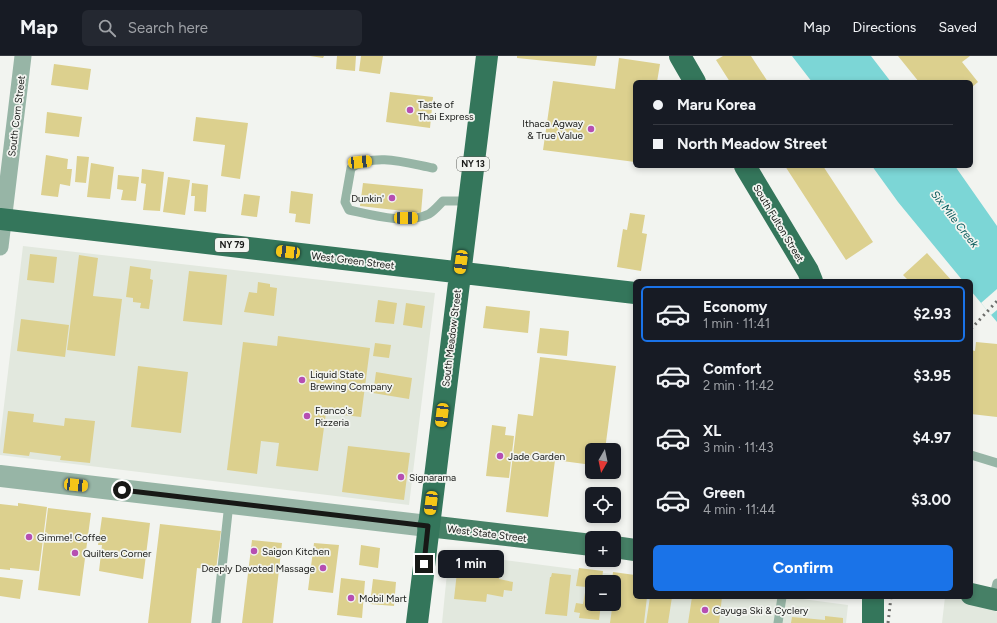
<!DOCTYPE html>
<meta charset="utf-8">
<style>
:root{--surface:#171b24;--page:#242831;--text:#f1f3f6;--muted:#9ea1a6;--line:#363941;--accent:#1a73e8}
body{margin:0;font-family:Figtree,sans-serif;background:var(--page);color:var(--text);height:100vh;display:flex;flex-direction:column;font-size:15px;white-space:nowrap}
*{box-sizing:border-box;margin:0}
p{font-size:13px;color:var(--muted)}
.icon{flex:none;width:22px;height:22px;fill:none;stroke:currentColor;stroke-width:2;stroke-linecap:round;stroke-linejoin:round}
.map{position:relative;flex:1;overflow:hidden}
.drawer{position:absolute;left:633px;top:223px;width:340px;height:320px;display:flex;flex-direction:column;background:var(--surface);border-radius:6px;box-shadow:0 2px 6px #0003}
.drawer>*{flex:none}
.guide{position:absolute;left:633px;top:24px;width:340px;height:88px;border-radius:6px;box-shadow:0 2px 6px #0003;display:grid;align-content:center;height:88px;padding:0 20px;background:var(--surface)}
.needle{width:26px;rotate:189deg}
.tools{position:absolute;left:585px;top:387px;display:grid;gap:8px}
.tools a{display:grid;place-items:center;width:36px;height:36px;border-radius:6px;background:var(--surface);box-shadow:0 2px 6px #0003;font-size:20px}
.end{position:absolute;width:18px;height:18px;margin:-9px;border:5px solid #171816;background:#fff;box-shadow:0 0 0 2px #fff}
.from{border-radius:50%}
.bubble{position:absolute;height:28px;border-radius:6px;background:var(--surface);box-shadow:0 2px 6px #0003;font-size:13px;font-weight:700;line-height:28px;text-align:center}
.car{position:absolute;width:12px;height:24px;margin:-12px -6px;border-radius:5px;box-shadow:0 0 3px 1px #0007;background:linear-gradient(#f5c518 24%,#345 0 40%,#f5c518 0 76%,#345 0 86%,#f5c518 0)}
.guide b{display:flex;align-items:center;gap:14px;height:38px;font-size:15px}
.guide b+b{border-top:1px solid var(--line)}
.guide i{width:10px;height:10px;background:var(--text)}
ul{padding:7px 0 0;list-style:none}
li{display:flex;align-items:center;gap:12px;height:56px;margin:0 8px 6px;padding:0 12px;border:2px solid transparent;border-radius:6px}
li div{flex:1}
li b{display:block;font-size:15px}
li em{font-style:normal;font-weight:700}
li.on{border-color:var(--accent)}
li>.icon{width:36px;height:36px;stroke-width:1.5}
.button{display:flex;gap:8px;margin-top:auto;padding:8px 20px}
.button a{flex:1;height:46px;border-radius:6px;background:var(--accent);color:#fff;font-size:16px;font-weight:700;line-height:46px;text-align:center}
header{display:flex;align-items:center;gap:24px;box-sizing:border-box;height:56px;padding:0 20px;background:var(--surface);border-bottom:1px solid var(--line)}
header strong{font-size:19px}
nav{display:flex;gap:22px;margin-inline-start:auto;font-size:14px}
.search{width:280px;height:36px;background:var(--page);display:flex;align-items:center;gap:10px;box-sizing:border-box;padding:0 14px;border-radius:6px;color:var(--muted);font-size:15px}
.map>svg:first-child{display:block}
</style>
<header>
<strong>Map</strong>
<div class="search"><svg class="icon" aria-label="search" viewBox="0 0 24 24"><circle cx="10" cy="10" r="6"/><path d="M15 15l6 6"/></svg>Search here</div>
<nav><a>Map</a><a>Directions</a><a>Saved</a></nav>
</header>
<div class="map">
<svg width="997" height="567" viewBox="0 0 997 567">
<rect width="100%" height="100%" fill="#f2f4f0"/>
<path fill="#e2e8de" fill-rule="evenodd" d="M23 190 435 237 409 449 0 399V383Z
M449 497 635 521V541H787L848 549 846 567H442ZM592 526H614V548H592Z
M945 541H964L997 556V567H942Z"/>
<path fill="#7cd6d6" d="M792 0H871L891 26H812Z
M872 110H955L997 170V266L971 235V225H963L898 146Z"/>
<path fill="#f2f4f0" d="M997 233V254L991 259 981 247Z"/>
<path fill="#dcd08e" d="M310 0H324L323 2Z
M337 0H356L355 15 336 13Z
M361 0H383L380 18 359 15Z
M517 0H597L595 10 517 2Z
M723 0H751L768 26H730L716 4Z
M898 0H970L962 6 978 26 971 32V26H919Z
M619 2 660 8 657 26H635V106L543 94 553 25 615 33Z
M54 8 91 13 88 34 51 29Z
M390 36 433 41 430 72 386 66Z
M47 56 82 61 79 81 45 77Z
M196 61 248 67 240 123 221 120 225 89 193 85Z
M46 99 68 103 67 113H72L70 130 60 128 58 141 41 139Z
M77 100 89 101 86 127 75 126Z
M91 107 114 111 110 143 87 141Z
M785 110H823L873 186 846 204Z
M142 113 164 116 160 155 143 154 146 128 141 127Z
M118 119 139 121 136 145 121 144 123 134 117 133Z
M168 121 190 124 185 159 163 156Z
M192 127 208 129 206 156 194 155 195 140H191Z
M363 127 423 133 421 157 360 150Z
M291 135 313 138 310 168 295 166 296 158 289 157Z
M244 138 260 140 257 161 241 159Z
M630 157 645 159 642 177 647 178 641 215 617 211 623 173 627 174Z
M927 197 952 225H909L903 219Z
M30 198 57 201 54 227 27 224Z
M79 199 98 202 93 240 122 243 115 300 67 294Z
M130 210 151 213 150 223 153 224 149 253 140 252 141 247 133 246V242L126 241Z
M189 215 227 219 222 269 183 265Z
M258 226 270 228V231L277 232 274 260 244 256 249 236 257 237Z
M378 244 397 247 394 268 375 266Z
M406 247 425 250 422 272 403 269Z
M486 250 530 255 528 277 483 272Z
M21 263 69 269 65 301 17 295Z
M540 272 569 275 567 300 537 297Z
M278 280 370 292 361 361 326 357 318 415 276 410 279 387 261 385 257 418 227 414 243 286 277 290Z
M976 286 997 288V361L971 358V294L975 295Z
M375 287 391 289 389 302 373 300Z
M540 301 616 310 605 394H592V409L555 404 548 461 506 456 518 358 533 360Z
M138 310 188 316 181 377 131 371Z
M376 316 412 322 409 343 373 337Z
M8 355 34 358 33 366 64 370 65 362 95 365 90 407 60 404 61 400 30 396 29 400 3 397Z
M492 369 506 371 505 379 514 380 509 422 486 420Z
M348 390 410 397 404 444 342 436Z
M18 447 47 451 39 515 10 512V514L0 513V448L18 450Z
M48 452 91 457 80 540 38 534Z
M102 461 150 467 143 523 99 515 102 489H98Z
M160 468 221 475 216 514 197 512 191 567H148Z
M252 484 282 487 273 567H242Z
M314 487 339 489 333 537 308 534Z
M361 489 380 492 378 512 359 509Z
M459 498 500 502 499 523 513 526 512 535 504 534 503 541 487 538 486 546 454 543Z
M579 512 603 515 602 523H605V526H592V548H601L599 564 579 562 580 557 574 556 576 547 583 548 586 531 576 530Z
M613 516 635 519V541H647L644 567H610L616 524 612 523Z
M552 517 571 519 567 560 545 558 550 521H551Z
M0 521 23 524 20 543 0 540Z
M341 522 365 525 362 562 337 559Z
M373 523 396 526 394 550 370 548Z
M650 541H672L668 567H646Z
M692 541H722L719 567H688Z
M825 560 843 562V567H791L792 561 825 564Z"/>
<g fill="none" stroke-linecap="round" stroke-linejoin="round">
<path stroke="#97b5a6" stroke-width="9" d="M433 112C407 107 375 96 351 112L345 146 349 154C372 159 406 169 429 158 434 155 439 149 443 145H469
M971 399 997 407
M993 543 997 527
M216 567 229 447
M778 567 782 541"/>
<path stroke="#97b5a6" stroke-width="17" d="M0 191 23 0"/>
<path stroke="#97b5a6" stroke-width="22" d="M0 420 428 470"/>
<path stroke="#468066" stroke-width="22" d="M428 470 592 489
M614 491 635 494
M971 538 997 544"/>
<path stroke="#34765b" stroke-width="22" d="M680 0 695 26
M745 110 808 215 812 225
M0 163 635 237
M417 567 487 0
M873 567V541"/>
<path stroke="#6b6c69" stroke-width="3" stroke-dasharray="2 4" stroke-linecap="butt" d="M971 273 997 245
M888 567 891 541"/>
</g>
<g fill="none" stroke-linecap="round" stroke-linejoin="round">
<path stroke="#171816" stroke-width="5" d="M122 434 428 470 424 508"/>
</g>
<g fill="#b64eb2" stroke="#f2f4f0" stroke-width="1.5">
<circle cx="410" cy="54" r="4"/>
<circle cx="591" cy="73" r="4"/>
<circle cx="392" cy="142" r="4"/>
<circle cx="302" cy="324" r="4"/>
<circle cx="307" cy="360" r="4"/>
<circle cx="500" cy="400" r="4"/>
<circle cx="401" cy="421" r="4"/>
<circle cx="29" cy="481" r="4"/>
<circle cx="254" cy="495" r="4"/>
<circle cx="75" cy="497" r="4"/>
<circle cx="323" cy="512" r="4"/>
<circle cx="351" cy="542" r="4"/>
<circle cx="705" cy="554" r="4"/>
</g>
<g text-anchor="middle" stroke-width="3.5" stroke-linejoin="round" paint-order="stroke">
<g fill="#f2f4f0" stroke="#595a57" stroke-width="1">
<rect x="457" y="101" width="32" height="14" rx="3"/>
<rect x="215" y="182" width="34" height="14" rx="3"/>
</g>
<g font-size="9" font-weight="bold" fill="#171816">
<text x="473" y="111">NY 13</text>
<text x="232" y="192">NY 79</text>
</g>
<g font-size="10" fill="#171816" stroke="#f2f4f0" text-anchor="start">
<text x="418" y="52">Taste of<tspan x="418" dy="12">Thai Express</tspan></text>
<text x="583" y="71" text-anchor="end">Ithaca Agway<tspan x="583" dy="12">&amp; True Value</tspan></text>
<text x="384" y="146" text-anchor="end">Dunkin'</text>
<text x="310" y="322">Liquid State<tspan x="310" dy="12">Brewing Company</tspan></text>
<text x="315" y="358">Franco's<tspan x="315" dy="12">Pizzeria</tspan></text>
<text x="508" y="404">Jade Garden</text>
<text x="409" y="425">Signarama</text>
<text x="37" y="485">Gimme! Coffee</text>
<text x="262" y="499">Saigon Kitchen</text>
<text x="83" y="501">Quilters Corner</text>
<text x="315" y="516" text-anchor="end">Deeply Devoted Massage</text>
<text x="359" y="546">Mobil Mart</text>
<text x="713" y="558">Cayuga Ski &amp; Cyclery</text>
</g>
<g font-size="10" fill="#171816" stroke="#f2f4f0">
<text transform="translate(16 60) rotate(-83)" y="4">South Corn Street</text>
<text transform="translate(779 167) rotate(59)" y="4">South Fulton Street</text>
<text transform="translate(353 204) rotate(7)" y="4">West Green Street</text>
<text transform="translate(451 282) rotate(-83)" y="4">South Meadow Street</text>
<text transform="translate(487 477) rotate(7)" y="4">West State Street</text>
</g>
<g font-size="11" font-style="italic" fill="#045758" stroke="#f2f4f0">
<text transform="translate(955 163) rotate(52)" y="4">Six Mile Creek</text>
</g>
</g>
</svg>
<div class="tools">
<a><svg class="needle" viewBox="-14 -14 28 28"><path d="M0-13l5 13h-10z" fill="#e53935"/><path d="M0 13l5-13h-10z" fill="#9ea1a6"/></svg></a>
<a><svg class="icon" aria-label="locate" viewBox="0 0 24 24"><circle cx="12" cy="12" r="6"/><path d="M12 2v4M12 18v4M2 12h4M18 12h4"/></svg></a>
<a>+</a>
<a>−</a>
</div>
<i class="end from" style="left:122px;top:434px"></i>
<i class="end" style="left:424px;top:508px"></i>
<div class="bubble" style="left:438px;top:494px;width:66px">1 min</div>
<i class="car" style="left:360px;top:106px;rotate:84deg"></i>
<i class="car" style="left:406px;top:162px;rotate:90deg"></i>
<i class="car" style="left:288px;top:196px;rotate:277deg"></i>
<i class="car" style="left:461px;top:206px;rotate:188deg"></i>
<i class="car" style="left:442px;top:359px;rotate:187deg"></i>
<i class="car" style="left:76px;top:429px;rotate:96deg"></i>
<i class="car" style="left:431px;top:447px;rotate:187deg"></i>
<div class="guide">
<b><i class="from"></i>Maru Korea</b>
<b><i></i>North Meadow Street</b>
</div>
<section class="drawer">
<ul>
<li class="on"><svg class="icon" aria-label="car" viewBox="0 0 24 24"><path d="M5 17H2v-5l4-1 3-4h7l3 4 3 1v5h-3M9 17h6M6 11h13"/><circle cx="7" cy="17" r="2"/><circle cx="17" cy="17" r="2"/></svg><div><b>Economy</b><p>1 min · 11:41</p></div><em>$2.93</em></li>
<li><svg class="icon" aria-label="car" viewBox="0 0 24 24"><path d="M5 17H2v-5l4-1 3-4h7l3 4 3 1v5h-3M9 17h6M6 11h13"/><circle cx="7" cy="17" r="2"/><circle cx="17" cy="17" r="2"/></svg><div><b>Comfort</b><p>2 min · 11:42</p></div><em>$3.95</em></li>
<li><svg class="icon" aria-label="car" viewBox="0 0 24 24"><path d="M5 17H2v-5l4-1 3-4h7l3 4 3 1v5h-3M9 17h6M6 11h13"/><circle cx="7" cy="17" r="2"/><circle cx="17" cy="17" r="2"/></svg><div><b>XL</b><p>3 min · 11:43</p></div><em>$4.97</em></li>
<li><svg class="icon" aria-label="car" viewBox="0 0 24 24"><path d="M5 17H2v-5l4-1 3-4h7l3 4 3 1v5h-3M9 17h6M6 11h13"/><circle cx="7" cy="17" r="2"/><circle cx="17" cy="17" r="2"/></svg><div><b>Green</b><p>4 min · 11:44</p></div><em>$3.00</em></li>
</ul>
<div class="button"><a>Confirm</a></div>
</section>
</div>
